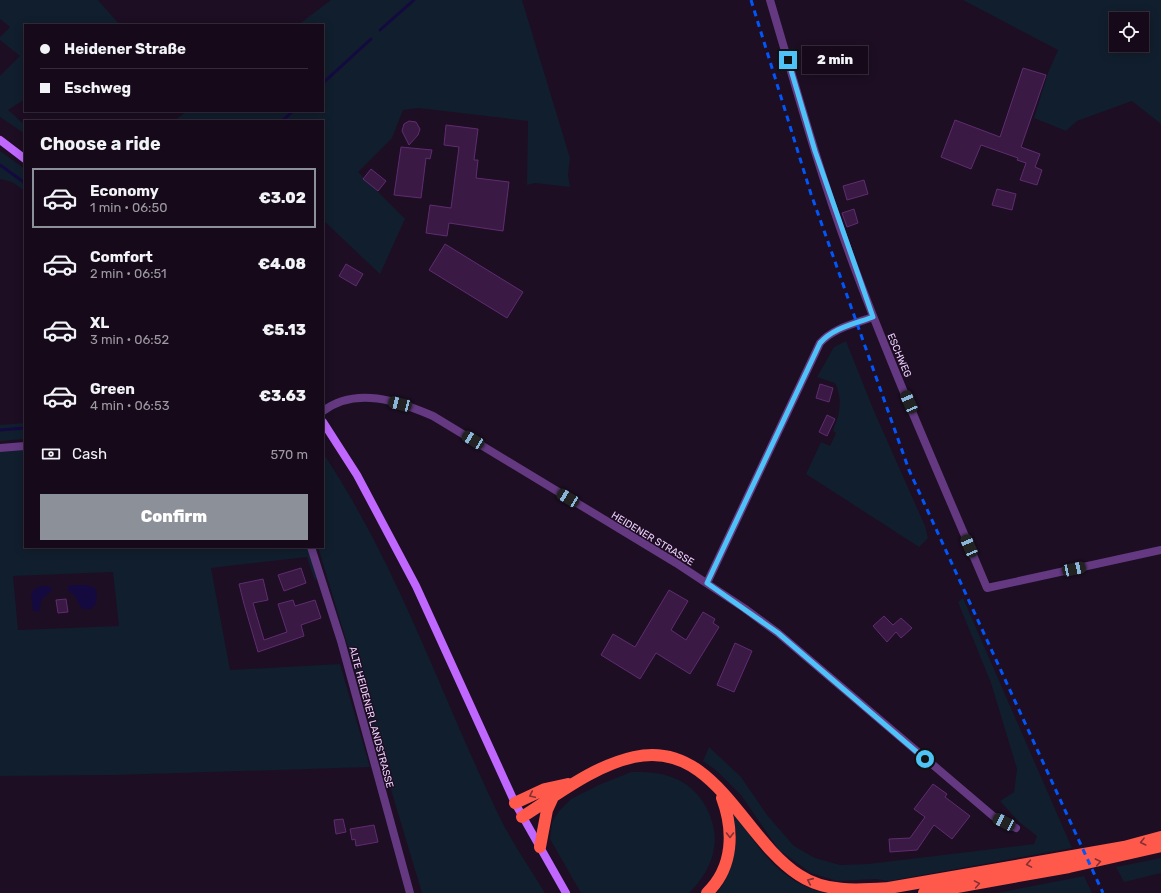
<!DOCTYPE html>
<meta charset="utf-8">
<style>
:root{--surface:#160a1a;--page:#231827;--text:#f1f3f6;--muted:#9e9aa2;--line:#352b39;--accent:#8c9099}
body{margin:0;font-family:Rubik,sans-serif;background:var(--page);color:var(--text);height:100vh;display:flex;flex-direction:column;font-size:15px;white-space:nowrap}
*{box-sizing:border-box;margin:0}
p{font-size:13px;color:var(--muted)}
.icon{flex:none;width:22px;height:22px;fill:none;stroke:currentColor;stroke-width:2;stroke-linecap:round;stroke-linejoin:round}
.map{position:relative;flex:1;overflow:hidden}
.sheet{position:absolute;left:24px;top:120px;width:300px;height:428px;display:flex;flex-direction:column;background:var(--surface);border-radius:0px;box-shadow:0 2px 10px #0003,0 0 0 1px var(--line)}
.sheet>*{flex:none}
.banner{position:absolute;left:24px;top:24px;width:300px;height:88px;border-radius:0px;box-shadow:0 2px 10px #0003,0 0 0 1px var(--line);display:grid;align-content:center;height:88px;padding:0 16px;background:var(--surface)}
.tools{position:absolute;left:1109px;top:12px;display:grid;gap:8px}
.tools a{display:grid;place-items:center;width:40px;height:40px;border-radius:0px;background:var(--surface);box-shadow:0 2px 10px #0003,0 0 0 1px var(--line);font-size:20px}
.end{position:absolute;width:18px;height:18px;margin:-9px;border:5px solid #4fc3f7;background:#111;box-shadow:0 0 0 2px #111}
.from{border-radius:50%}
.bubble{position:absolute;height:28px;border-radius:0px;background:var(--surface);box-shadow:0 2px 10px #0003,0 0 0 1px var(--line);font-size:13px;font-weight:800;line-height:28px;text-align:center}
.car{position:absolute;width:12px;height:24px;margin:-12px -6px;border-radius:5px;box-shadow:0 0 3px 1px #0007;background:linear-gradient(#222 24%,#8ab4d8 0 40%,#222 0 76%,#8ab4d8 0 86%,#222 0)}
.banner b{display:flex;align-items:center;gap:14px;height:38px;font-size:15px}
.banner b+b{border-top:1px solid var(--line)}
.banner i{width:10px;height:10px;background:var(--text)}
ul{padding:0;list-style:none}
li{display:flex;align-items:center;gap:12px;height:60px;margin:0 8px 6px;padding:0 8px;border:2px solid transparent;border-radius:0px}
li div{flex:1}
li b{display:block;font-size:15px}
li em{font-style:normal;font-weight:800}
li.selected{border-color:var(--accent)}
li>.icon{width:36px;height:36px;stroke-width:1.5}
h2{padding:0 16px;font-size:18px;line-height:48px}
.pay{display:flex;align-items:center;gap:10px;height:44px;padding:0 16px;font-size:15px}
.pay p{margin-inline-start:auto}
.button{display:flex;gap:8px;margin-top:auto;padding:8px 16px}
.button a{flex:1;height:46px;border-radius:0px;background:var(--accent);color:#fff;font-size:16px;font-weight:800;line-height:46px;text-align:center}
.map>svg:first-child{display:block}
</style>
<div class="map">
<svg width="1161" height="893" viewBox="0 0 1161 893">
<rect width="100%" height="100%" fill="#1d0e23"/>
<path fill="#111e2d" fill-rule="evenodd" d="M0 0H98L120 25H25V99L8 110 25 125V134L0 117V76L20 56 0 40V37L10 27 0 19Z
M331 0H522L570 158 568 175 570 187 535 183 527 185 528 121 418 108 403 110 392 138 358 172 405 219 380 274 323 220V121H174L187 111H323V25H298Z
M963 0H1161V124L1132 101 1077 121 1066 131 1034 118 1048 73 1058 50ZM1116 19H1142V45H1116Z
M0 151 25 169V191L12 182 0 179Z
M846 341 874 411 925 526 928 538 919 547 806 474 821 442 830 446 836 433 833 430C840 415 843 399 835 383L817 377 834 347Z
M25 423V439L0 441V425Z
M25 450V547H308L317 578 315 581 307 557 211 568 230 670 340 664 370 767 116 775 0 776V452ZM113 572 119 626 18 630 13 576Z
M323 453C399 567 441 696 500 818 513 844 530 868 545 893H422L318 547H323Z
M963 598 1072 848 889 881 876 879 837 881 811 873 779 850 741 795 717 771 703 761 709 747 741 777 767 815 794 846 815 858 840 865 868 864 1034 844 1037 836 1019 822 1000 801 1014 792 1017 769 991 683 958 602Z
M631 772C646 772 660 772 674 778 700 787 719 821 714 848 712 865 701 881 689 893H581L550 839 552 822 559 811 571 799 601 784Z
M733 812C759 848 779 882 825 893H717C730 876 737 853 736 831 735 824 733 818 733 812Z
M1161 858V873L1124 882 1116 867Z
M1084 876 1092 893H997Z"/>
<path fill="#140a40" d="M69 585H88L96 589C98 600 97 612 82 609L74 595 68 591Z
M41 586H50L52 590C44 597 40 598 40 610L38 612 33 610 31 595 34 589Z"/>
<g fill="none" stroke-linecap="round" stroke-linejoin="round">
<path stroke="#140a40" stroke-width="3" d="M380 30 414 0
M323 83 371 39
M282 121 293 111
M0 165 25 183
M0 430 25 428"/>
</g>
<path fill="#3a1a44" stroke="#5f2c70" d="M1023 68 1046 75 1021 147 1040 154 1035 167 1042 170 1037 185 1020 180 1026 163 1017 160 1018 158 981 145 971 169 941 157 955 120 1000 137Z
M409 121 416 122 420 129 418 135 409 145 402 131 404 124Z
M446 125 478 129 474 160H478L476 178 509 182 503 231 449 223 447 236 426 233 430 205 451 208 459 147 444 145Z
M401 147 432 150 430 159 426 158 421 198 394 195Z
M371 169 386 181 378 191 363 179Z
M864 180 868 194 847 200 843 186Z
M997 189 1016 194 1012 210 992 205Z
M854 209 858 223 847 227 842 213Z
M445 244 523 292 507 318 429 270Z
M346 264 363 274 356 286 339 276Z
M820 384 833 388 829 402 816 398Z
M827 415 835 419 827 436 819 432Z
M301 568 306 583 284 591 278 575Z
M263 579 268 600 253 603 264 640 287 632 278 604 293 600 295 606 315 600 321 618 301 625 304 636 258 652 244 604 239 584Z
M669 590 688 601 671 630 686 640 703 612 715 619 713 623 719 627 690 674 656 653 640 679 601 655 613 634 635 647Z
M66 599 68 612 58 613 56 600Z
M884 616 893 625 901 618 912 628 901 638 896 632 887 642 873 626Z
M735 643 752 651 734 692 717 685Z
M933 784 947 794 945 797 970 816 952 839 934 825 917 850 890 852 889 839 910 838 925 817 914 809Z
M343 819 346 832 336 834 334 820Z
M374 825 378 842 356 846 355 839 352 840 350 829Z"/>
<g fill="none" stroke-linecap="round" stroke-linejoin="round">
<path stroke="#643982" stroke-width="8" d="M770 0C795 84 818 168 848 250 890 365 940 476 987 588L1161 550
M323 411C356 386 398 401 433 416L676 563 744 608 778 633 993 816 1016 828
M0 448 25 446
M311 547 341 641 410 893
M707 583 820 343C833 328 854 324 873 317"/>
<path stroke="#bf67ff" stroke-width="8" d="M0 140 25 159
M323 422 357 475 416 586 515 803 566 893"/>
<path stroke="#ff594b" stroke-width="12" d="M515 803 545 789 568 784
M522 817C557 795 593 766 634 757 714 739 743 839 799 875 826 893 859 890 890 888
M540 847 547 810 553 797
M883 889 1124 847 1161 837
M707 893C734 867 734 830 722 798
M924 893 1069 867 1161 846"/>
<path stroke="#0056fb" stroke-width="3" stroke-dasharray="6 5" stroke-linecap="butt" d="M751 0 811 194 909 470 1103 893"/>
</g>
<defs><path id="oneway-chevron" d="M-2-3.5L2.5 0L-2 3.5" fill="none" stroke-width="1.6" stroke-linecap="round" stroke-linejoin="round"/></defs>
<g stroke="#833035">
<use href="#oneway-chevron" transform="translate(532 795) rotate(155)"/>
<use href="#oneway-chevron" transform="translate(730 835) rotate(90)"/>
<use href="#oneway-chevron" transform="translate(1143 842) rotate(166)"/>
<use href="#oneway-chevron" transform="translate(1098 862) rotate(-11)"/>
<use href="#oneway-chevron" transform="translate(1029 864) rotate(170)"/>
<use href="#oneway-chevron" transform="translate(810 881) rotate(-156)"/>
<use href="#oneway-chevron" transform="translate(977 884) rotate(-10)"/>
</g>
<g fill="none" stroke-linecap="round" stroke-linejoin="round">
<path stroke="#4fc3f7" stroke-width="5" d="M788 60 815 151 873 317C854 324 833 328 820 343L707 583 778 633 925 759"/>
</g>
<g text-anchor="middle" stroke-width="3" stroke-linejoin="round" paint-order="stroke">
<g font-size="10" fill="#efd0ff" stroke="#1d0e23">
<text transform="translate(900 355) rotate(67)" y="4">ESCHWEG</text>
<text transform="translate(653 538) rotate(31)" y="4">HEIDENER STRASSE</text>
<text transform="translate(372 717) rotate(75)" y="4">ALTE HEIDENER LANDSTRASSE</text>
</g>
</g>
</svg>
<div class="tools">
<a><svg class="icon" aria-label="locate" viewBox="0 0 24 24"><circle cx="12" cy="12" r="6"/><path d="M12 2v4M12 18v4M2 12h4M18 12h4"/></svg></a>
</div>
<i class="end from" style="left:925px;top:759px"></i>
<i class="end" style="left:788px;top:60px"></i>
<div class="bubble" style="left:802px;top:46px;width:66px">2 min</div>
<i class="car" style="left:909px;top:402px;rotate:337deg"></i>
<i class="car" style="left:400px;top:404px;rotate:284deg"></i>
<i class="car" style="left:473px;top:440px;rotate:301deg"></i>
<i class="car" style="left:568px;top:498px;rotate:301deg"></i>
<i class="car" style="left:969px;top:546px;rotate:337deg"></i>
<i class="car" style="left:1074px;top:569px;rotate:78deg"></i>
<i class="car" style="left:1004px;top:822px;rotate:297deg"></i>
<div class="banner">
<b><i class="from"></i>Heidener Straße</b>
<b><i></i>Eschweg</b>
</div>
<section class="sheet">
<h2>Choose a ride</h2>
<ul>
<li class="selected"><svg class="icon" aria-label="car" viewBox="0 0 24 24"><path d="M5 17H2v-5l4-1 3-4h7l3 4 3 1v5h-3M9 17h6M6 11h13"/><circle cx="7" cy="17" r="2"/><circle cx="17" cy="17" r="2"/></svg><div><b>Economy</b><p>1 min · 06:50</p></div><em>€3.02</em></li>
<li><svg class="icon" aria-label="car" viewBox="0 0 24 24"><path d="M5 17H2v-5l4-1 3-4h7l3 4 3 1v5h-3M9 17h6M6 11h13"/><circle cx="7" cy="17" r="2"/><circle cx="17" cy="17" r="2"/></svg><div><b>Comfort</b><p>2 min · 06:51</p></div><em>€4.08</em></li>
<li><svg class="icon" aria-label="car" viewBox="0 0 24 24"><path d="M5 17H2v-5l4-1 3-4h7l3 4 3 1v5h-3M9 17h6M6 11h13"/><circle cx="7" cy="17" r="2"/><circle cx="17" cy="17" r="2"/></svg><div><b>XL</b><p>3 min · 06:52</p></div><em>€5.13</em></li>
<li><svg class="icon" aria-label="car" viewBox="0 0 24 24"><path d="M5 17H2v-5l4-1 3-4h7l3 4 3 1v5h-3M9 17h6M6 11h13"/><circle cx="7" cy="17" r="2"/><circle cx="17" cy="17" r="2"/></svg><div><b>Green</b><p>4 min · 06:53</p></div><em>€3.63</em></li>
</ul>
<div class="pay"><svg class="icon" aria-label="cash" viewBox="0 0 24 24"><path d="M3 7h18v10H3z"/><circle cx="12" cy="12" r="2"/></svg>Cash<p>570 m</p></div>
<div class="button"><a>Confirm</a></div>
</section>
</div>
